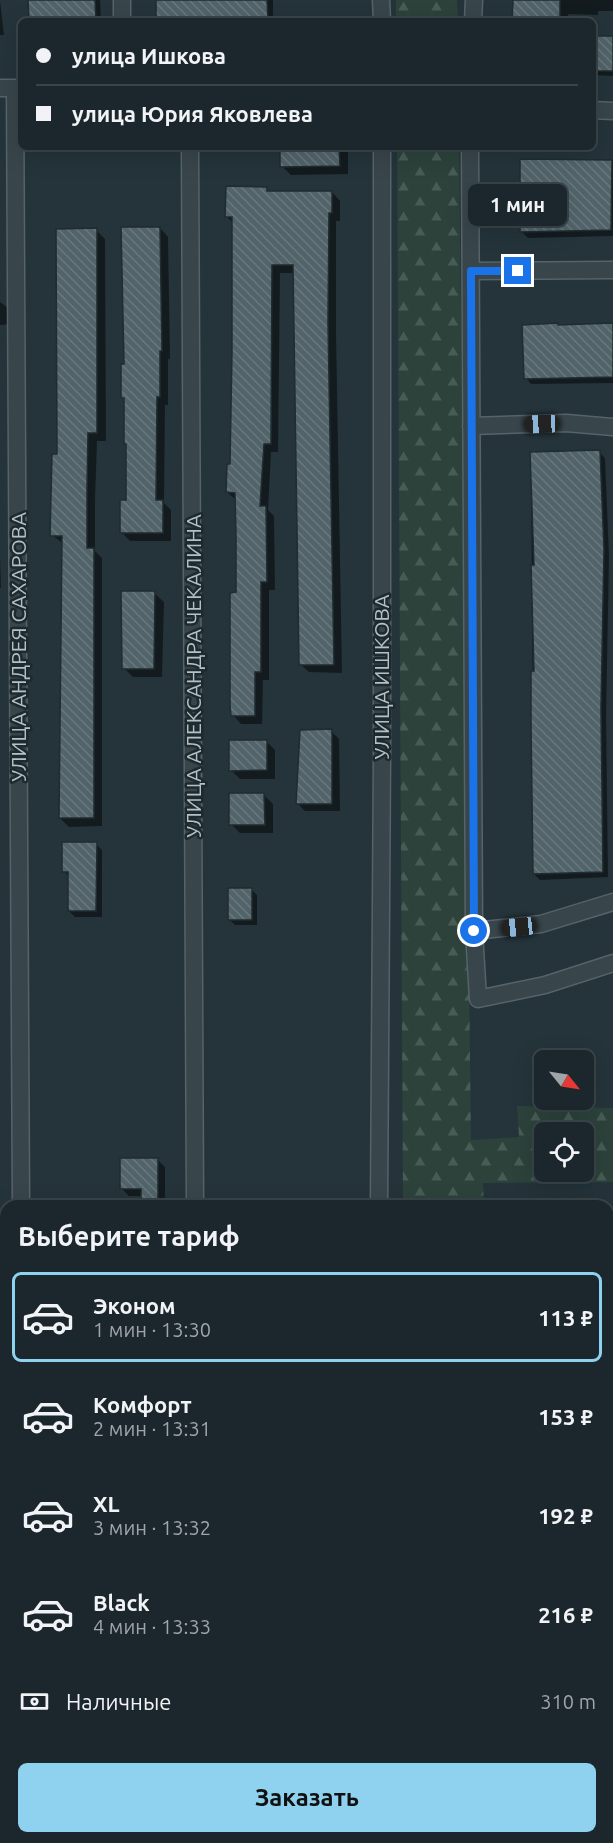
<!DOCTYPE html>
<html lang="ru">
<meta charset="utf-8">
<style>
:root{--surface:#1b272c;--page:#283338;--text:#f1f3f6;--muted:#a0a5a9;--line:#394448;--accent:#8fd2ef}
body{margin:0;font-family:Ubuntu,sans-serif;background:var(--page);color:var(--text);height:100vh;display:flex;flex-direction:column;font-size:22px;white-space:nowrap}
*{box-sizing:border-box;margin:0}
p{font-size:20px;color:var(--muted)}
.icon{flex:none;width:33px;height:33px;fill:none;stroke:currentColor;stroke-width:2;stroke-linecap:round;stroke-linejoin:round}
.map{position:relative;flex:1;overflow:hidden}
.details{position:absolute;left:0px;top:1200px;width:614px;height:644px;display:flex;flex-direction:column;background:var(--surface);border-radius:18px 18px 0 0;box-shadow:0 6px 24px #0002,0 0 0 2px var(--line)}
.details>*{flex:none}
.top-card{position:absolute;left:18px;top:18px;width:578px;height:132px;border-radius:9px;box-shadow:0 6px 24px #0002,0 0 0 2px var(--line);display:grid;align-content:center;height:132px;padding:0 18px;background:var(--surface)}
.needle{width:39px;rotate:120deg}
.buttons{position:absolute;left:534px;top:1050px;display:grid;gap:12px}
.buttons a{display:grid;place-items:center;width:60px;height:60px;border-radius:9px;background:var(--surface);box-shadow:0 6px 24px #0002,0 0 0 2px var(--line);font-size:30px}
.end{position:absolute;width:27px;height:27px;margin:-14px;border:8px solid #1a73e8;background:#fff;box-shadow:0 0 0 3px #fff}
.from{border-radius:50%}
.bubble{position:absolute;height:42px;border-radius:9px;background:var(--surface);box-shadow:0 6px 24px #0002,0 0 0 2px var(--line);font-size:20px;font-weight:600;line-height:42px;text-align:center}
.car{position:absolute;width:18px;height:36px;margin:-18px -9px;border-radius:8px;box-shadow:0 0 4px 2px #0007;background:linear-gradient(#222 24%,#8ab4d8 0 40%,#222 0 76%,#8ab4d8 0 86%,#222 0)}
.top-card b{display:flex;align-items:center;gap:21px;height:57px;font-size:22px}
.top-card b+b{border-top:2px solid var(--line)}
.top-card i{width:15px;height:15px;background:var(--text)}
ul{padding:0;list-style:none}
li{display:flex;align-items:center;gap:18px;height:90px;margin:0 12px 9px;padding:0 6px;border:3px solid transparent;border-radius:9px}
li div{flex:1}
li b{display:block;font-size:22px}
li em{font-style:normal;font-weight:600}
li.current{border-color:var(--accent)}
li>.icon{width:54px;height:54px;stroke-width:1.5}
h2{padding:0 18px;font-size:27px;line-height:72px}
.pay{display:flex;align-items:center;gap:15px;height:66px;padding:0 18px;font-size:22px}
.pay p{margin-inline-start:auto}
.action{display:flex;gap:12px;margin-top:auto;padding:12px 18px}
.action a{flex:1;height:69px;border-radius:9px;background:var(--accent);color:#111;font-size:24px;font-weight:600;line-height:69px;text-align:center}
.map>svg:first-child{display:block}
</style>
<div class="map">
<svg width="613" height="1843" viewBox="0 0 613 1843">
<defs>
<pattern id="forest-firs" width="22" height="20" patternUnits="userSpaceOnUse" patternTransform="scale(1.5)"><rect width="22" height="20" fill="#2c423b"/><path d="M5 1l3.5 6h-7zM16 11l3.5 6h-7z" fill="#485c56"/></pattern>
<pattern id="building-back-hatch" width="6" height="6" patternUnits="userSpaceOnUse" patternTransform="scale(1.5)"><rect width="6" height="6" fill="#52636a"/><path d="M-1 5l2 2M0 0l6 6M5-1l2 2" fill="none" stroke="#68787e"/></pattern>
</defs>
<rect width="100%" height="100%" fill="#24343a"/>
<path fill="url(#forest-firs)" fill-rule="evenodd" d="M396 0H457L458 21H396Z
M397 147H459L471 1140 519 1137 517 1106 613 1108V1182L483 1183 484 1206H403ZM544 1132H584V1172H544Z
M608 1394H613V1451H608Z"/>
<path fill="#0007" d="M29 0H100L101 21H32Z
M158 0H273V21H158Z
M514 0H613V11H598V15L568 14V21H514Z
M0 1 4 35H0Z
M592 37H613V76L592 75Z
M281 147H348V174L291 175 282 166Z
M521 160H613V236L528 238 522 232Z
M267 189 270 192H332L340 201V221H336V331L342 673 309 672 300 664 295 273H280L278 452H271L268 510 274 516 275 590H269V680H263L262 724H241L233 715 237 594 236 500 227 492 232 466 233 223 227 217Z
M160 228 168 237 170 359H168V405H165L164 503 171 510V541H130L122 533 128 502V446L125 444V399L123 397 125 366Z
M96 230 105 239 106 441H97L95 499V551L102 558V826L69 827 60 818 64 544 52 535Z
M0 302 12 311V324L0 325Z
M613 324V383L531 384 526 378Z
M599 452 605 458 609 557 606 715 608 877 540 880 534 874 531 454Z
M0 556 1 588H0Z
M154 593 164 602 162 677H133L124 668Z
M331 731 339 739 340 811H305L297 803V773H301Z
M266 741 275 750V779H240L231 770Z
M264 795 273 804V833H240L231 824Z
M96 844 102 850V917H75L69 911V877L64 871Z
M251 889 257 895V925H235L229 919Z
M158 1160 165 1167V1206H143V1196H129L122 1189Z
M62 1201H95L100 1206H62Z
M608 1454H613V1532H608Z
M0 1685 3 1688V1718H0Z
M0 1777 2 1779 1 1843H0Z
M133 1838H167V1843H133Z
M234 1838H284V1843H234Z
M302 1838H343V1843H302Z"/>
<path fill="url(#building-back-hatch)" stroke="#1f2c31" stroke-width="1.5" d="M28 0H95L96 20 29 21Z
M156 0H267L268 21H156Z
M513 0H560V21H512Z
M592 36H613V71H592Z
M280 147H339L340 166 280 167Z
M520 159 612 160 611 230 520 232Z
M226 186 267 187V191H332V213H329L328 322 334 665H299L293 265H272L271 444H264L260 506H266L267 582H261V672H255V716H231L230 706V593L236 592V537L235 493 226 492 227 464H230L232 351V217H225Z
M121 227H160L162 351H160V397H157L156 500H163V533H120V500H126V444H124V398H121V364H124Z
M97 228V433H88L87 489V548H94V818H59L62 536H50L52 454H57L56 229Z
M558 323V325L613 323V377L524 379 522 325Z
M600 450 604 550 601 708 603 872 533 874 531 725V671H534L531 565H534L530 452Z
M121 591H155L154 669H122Z
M332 729V804H296L300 730Z
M229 740H267V770L229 771Z
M229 793H264L265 825H229Z
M62 842H97L96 911H68V872H62Z
M228 888H252V920H228Z
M120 1158H158V1206H141V1189H120Z"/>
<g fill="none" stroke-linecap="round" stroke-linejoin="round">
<g stroke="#566368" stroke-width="19">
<path id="street" d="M122 0V21
M381 0 382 21
M473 21 474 0
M0 88H21
M15 88 21 1206
M592 110 613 111
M190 147 195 1206
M470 147 474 931 478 999 545 985 613 963
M471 271 613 270
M471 426 566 423 613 427
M474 931 541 924 613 902
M379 1206 382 754V147
M24 1838V1843
M197 1838V1843
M370 1838V1843
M430 1838V1843"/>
</g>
<use href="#street" stroke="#38454a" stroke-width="16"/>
</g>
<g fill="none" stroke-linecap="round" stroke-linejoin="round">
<path stroke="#1a73e8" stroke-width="8" d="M474 931 471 271H518"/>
</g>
<g text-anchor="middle" stroke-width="5" stroke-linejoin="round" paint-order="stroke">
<g font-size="21" fill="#b3c0c6" stroke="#1d2a2f">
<text transform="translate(19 647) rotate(-90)" y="7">УЛИЦА АНДРЕЯ САХАРОВА</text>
<text transform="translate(194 676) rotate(-90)" y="7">УЛИЦА АЛЕКСАНДРА ЧЕКАЛИНА</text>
<text transform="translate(382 677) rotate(-90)" y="7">УЛИЦА ИШКОВА</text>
</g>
</g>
</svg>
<div class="buttons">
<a><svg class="needle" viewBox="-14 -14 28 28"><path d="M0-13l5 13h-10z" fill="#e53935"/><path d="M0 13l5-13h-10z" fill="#a0a5a9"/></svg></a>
<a><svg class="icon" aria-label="locate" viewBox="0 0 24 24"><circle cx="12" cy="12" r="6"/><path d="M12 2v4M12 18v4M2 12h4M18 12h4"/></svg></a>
</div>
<i class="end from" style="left:474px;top:931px"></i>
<i class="end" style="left:518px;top:271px"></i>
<div class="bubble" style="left:468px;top:184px;width:99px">1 мин</div>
<i class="car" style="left:542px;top:424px;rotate:268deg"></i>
<i class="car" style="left:519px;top:927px;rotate:264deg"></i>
<div class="top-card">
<b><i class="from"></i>улица Ишкова</b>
<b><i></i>улица Юрия Яковлева</b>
</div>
<section class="details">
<h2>Выберите тариф</h2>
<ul>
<li class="current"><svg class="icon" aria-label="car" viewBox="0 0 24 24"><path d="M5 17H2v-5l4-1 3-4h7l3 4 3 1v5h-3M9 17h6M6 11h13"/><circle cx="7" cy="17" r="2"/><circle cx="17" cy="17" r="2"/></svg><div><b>Эконом</b><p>1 мин · 13:30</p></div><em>113 ₽</em></li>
<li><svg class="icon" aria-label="car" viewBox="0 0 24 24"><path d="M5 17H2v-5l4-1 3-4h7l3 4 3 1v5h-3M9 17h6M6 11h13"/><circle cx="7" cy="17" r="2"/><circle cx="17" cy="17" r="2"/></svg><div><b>Комфорт</b><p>2 мин · 13:31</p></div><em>153 ₽</em></li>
<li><svg class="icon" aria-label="car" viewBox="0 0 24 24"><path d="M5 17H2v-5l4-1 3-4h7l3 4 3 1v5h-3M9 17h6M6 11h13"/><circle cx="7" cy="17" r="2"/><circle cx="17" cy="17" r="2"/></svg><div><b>XL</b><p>3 мин · 13:32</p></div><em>192 ₽</em></li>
<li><svg class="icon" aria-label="car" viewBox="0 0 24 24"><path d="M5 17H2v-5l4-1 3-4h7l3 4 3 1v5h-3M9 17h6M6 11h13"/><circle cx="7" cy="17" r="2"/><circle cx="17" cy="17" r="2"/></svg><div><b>Black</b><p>4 мин · 13:33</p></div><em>216 ₽</em></li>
</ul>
<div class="pay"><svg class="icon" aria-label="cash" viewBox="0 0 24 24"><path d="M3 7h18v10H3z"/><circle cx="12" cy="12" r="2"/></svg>Наличные<p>310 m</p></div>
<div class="action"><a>Заказать</a></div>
</section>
</div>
